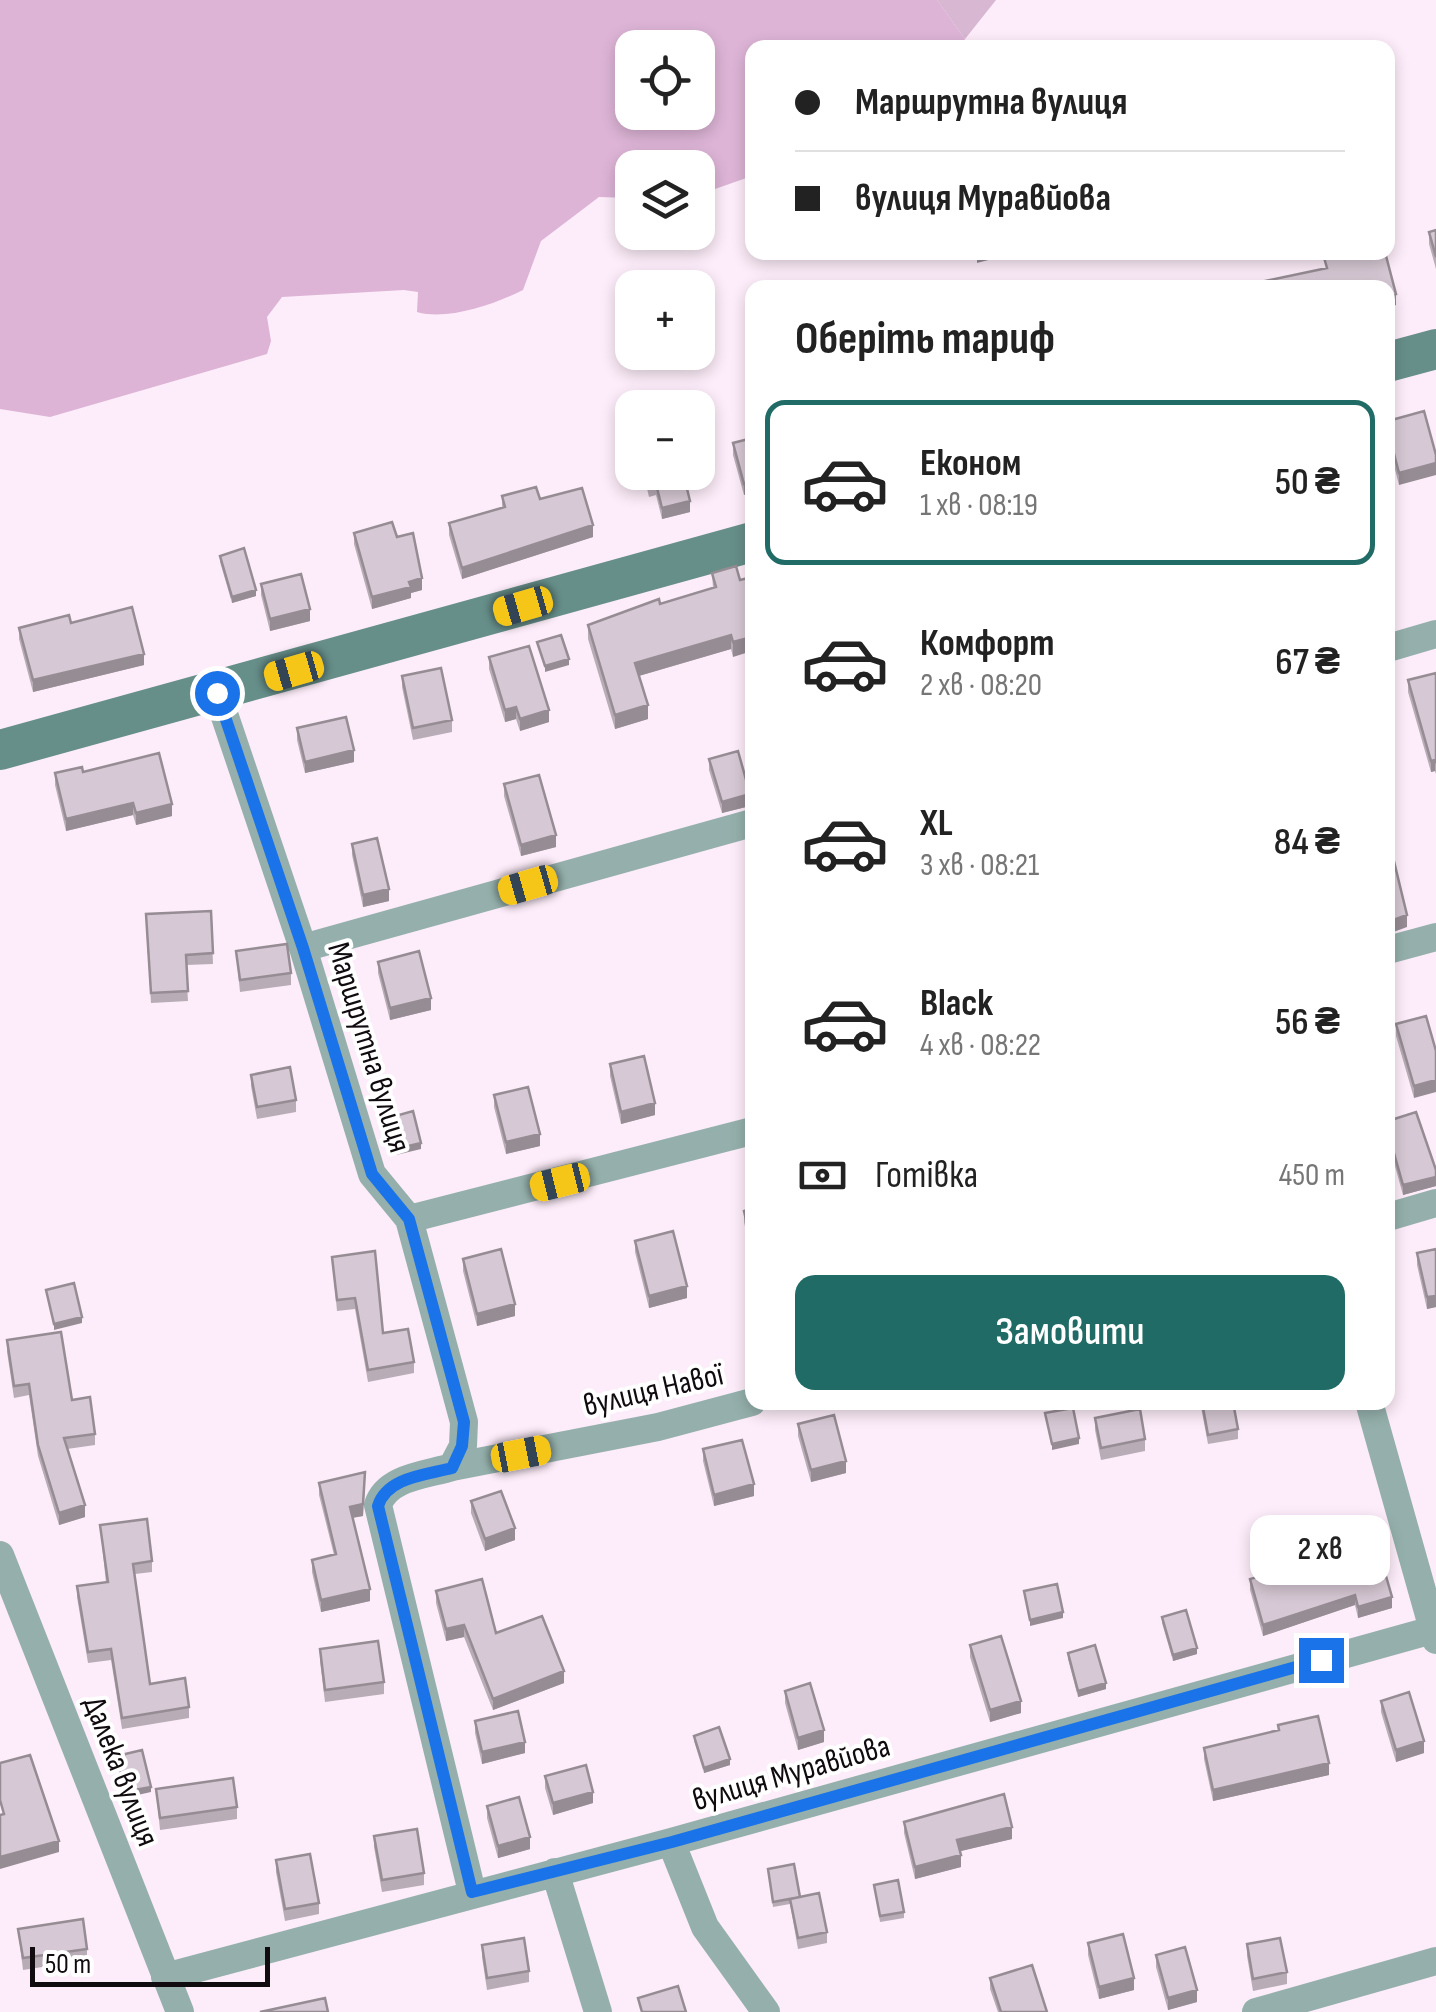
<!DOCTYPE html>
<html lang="uk">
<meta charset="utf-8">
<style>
:root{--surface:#fff;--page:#f2f2f2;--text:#222;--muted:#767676;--line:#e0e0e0;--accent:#206b65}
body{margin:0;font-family:"Sofia Sans Condensed",sans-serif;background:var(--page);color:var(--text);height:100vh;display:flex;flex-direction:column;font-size:38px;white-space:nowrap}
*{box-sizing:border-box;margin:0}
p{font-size:32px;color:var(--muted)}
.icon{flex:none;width:55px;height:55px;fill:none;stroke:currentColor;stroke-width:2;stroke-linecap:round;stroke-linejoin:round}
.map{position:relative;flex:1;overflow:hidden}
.panel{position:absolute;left:745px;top:280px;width:650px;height:1130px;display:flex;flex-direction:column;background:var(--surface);border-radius:20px;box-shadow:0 5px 15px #0003}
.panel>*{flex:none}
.guide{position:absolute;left:745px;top:40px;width:650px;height:220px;border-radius:20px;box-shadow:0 5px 15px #0003;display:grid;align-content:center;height:220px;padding:0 50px;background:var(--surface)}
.fabs{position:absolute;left:615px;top:30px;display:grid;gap:20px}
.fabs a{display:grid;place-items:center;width:100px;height:100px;border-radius:20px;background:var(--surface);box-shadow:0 5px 15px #0003;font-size:50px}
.scale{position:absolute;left:30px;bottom:25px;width:240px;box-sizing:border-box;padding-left:10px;border:5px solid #100b0f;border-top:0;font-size:28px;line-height:35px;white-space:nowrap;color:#100b0f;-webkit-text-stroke:8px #fff;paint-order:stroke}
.end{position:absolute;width:45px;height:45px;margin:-22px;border:12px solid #1a73e8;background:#fff;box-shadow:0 0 0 5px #fff}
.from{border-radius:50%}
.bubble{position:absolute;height:70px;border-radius:20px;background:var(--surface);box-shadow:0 5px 15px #0003;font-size:32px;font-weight:600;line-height:70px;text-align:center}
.car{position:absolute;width:30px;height:60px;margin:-30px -15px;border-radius:12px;box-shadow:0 0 8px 2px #0007;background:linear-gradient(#f5c518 24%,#345 0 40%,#f5c518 0 76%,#345 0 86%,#f5c518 0)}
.guide b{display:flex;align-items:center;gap:35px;height:95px;font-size:38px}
.guide b+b{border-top:2px solid var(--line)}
.guide i{width:25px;height:25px;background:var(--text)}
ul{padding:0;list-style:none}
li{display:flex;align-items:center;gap:30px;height:165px;margin:0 20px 15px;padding:0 30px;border:5px solid transparent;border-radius:20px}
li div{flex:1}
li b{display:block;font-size:38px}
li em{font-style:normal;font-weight:600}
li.active{border-color:var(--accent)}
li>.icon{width:90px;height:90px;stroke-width:1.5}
h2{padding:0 50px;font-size:45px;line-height:120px}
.pay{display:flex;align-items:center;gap:25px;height:110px;padding:0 50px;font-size:38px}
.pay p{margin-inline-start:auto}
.primary-button{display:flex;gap:20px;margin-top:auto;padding:20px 50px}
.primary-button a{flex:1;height:115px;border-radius:20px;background:var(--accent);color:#fff;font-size:40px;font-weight:600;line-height:115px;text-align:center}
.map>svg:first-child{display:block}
</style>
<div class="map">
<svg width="1436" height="2012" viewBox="0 0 1436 2012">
<rect width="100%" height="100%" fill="#fdedfa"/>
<path fill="#d7b7d2" d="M937 0H996L965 39Z"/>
<path fill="#ddb4d6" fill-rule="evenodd" d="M0 0H937L965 39 961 48H752V176L698 195V168H632V198L599 197 541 241 523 290C495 304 448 321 417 312L418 292 404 290 282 297 267 317 271 341 267 354 50 417 0 409ZM632 48H698V112H632Z"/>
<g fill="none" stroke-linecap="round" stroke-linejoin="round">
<path stroke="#95b0ac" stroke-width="28" d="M1388 648 1436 634
M217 693 303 948 372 1174 409 1219 464 1422 463 1446 452 1467C426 1475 387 1477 378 1505L472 1892
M303 948 752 823
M1388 950 1436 937
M1388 1217 1436 1203
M409 1219 752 1131
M1369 1402 1436 1640
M452 1467 658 1427 752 1402
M0 1555 180 2012
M671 1842 705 1927 766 2012
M555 1872 598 2012
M165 1977 671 1842 1436 1629
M1256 2012 1436 1961"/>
<path stroke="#678f8a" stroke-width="40" d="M1388 362 1436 349
M0 750 752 542"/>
</g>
<path fill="#b8acb6" d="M1436 230V269L1429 244V232Z
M1424 411 1399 485 1388 443V421Z
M752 438 744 495 733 455V443Z
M643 472H683L690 512 662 519 656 495 649 497Z
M502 496 540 499 593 537 462 579 449 535V523L502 508Z
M354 533 397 537 422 590 411 593V598L372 609 354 544Z
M220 556 256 596 232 603 220 562Z
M736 566 733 657 731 649 639 676 648 719 615 729 588 639V625L713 588 712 573Z
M261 584 310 621 270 631 261 595Z
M71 623 144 665 33 692 19 639V628Z
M489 657 549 722 520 731 516 719 505 722 489 669Z
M1436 673V774L1435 771 1431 772 1408 692V680Z
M402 676 452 720V732L413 740 402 687Z
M297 728 354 762 305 773 297 740Z
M709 759 750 806 722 813 709 770Z
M83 772 172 816 136 825 133 815 66 831 55 785V773Z
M504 784 556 847 521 856 504 796Z
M352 844 389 901 363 907 352 855Z
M211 911 213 964 186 965 188 1001 151 1003 146 925Z
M236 951 291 973V985L240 992Z
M378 962 431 1010 390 1020 378 973Z
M1426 1016 1414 1098 1396 1036V1024Z
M610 1064 655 1115 621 1124 610 1076Z
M251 1075 296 1100V1112L257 1119 251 1086Z
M494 1095 540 1146 506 1154 494 1107Z
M1388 1121 1436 1170V1186L1403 1195 1388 1141Z
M752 1208V1257L744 1222V1211Z
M635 1241 687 1298 649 1308 635 1252Z
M1436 1249V1307L1427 1309 1417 1265V1253Z
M332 1257 383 1333 414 1362V1373L368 1382 355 1309 337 1311Z
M463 1259 515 1316 477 1326 463 1271Z
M7 1340 72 1400 95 1434V1445L67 1449 85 1517 59 1525 38 1456 29 1395 14 1398 7 1352Z
M1200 1402H1233L1238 1429V1439L1208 1444Z
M1095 1418 1145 1439V1451L1101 1460 1095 1430Z
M798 1424 846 1473 811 1482 798 1436Z
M703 1449 754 1496 714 1506 703 1461Z
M319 1483 365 1484 363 1516 353 1518 370 1601 321 1612 312 1572V1560L334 1555 319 1495Z
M471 1501 515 1540 485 1551 471 1513Z
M100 1525 152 1561V1572L135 1574 150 1684 189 1707V1718L122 1729 111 1660 88 1663 77 1597V1586L106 1583Z
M1343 1555 1392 1608 1358 1618 1355 1605 1263 1636 1250 1590V1579L1280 1578 1343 1559Z
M436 1591 496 1633 564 1683 493 1710 464 1637 446 1641 436 1603Z
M1162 1617 1197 1654 1173 1661 1162 1623Z
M970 1645 1021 1713 990 1722 970 1657Z
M320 1649 384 1682V1694L325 1702 320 1661Z
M1068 1653 1106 1689 1078 1697 1068 1659Z
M785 1691 824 1742 798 1750 785 1703Z
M1381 1701 1424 1753 1396 1762 1381 1712Z
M475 1721 525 1753 482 1764 475 1733Z
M1278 1725 1329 1775 1213 1801 1204 1759V1748L1278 1730Z
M694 1736 730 1765 704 1773 694 1741Z
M545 1776 593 1803 553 1815 545 1788Z
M156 1789 237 1807V1819L160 1830Z
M487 1806 530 1849 498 1858 487 1818Z
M904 1822 1012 1839 960 1851 961 1867 915 1879 904 1833Z
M374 1836 424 1873V1885L382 1892 374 1847Z
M276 1860 319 1903V1914L285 1921 276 1872Z
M768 1869 800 1897 827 1932V1943L798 1949 790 1904 773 1907Z
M874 1885 904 1912V1918L880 1922Z
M18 1929 87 1949V1960L23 1970Z
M1088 1943 1134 1990 1099 1999 1088 1955Z
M1247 1944 1287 1972V1984L1253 1991 1247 1956Z
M482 1945 529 1971V1982L487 1990 482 1957Z
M1156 1955 1197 2002 1168 2010 1156 1967Z
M990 1978 1047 2012H998L990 1989Z"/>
<path fill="#968c94" d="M977 252H1019L977 263Z
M1396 294V305L1388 308V296Z
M1436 463V475L1399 485V473Z
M752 481V493L744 495V484Z
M690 501V512L662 519V508Z
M593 525V537L462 579V568Z
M422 578V590L411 593V598L372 609V597L409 582Z
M256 590V596L232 603V597Z
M310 609V621L270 631V619Z
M731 635V649L635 677V663Z
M752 637V651L733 657V642Z
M144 654V665L33 692V680Z
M569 659V665L545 672V666Z
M648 705V719L615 729V715Z
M516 707V719L505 722V710Z
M549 710V722L520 731V719Z
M354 750V762L305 773V762Z
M1435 760V771L1431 772V761Z
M750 794V806L722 813V802Z
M133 803V815L66 831V819Z
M172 804V816L136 825V813Z
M556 835V847L521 856V845Z
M389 889V901L363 907V895Z
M1407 915V927L1388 934V922Z
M431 998V1010L390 1020V1008Z
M1436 1080V1092L1414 1098V1086Z
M655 1103V1115L621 1124V1112Z
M540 1134V1146L506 1154V1142Z
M421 1143V1149L396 1155V1149Z
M1436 1177V1186L1403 1195V1185Z
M687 1286V1298L649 1308V1296Z
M1436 1296V1307L1427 1309V1297Z
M515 1304V1316L477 1326V1314Z
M82 1317V1323L54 1330V1324Z
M1155 1402H1175L1155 1407Z
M1079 1438V1444L1052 1450V1444Z
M846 1461V1473L811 1482V1470Z
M365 1472 363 1516 350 1518V1507Z
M754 1484V1496L714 1506V1495Z
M85 1505V1517L59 1525V1513Z
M515 1528V1540L485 1551V1539Z
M370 1589V1601L321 1612V1600Z
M1355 1595V1605L1263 1636V1625Z
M1392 1597V1608L1358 1618V1607Z
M1063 1612V1618L1030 1626V1620Z
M464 1625V1637L446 1641V1629Z
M1197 1648V1654L1173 1661V1655Z
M564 1671V1683L493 1710V1699Z
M1106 1683V1689L1078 1697V1691Z
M1021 1701V1713L990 1722V1710Z
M824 1730V1742L798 1750V1738Z
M1424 1741V1753L1396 1762V1750Z
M525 1742V1753L482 1764V1752Z
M730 1759V1765L704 1773V1768Z
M1329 1763V1775L1213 1801V1790Z
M151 1787V1792L124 1798V1792Z
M593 1792V1803L553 1815V1803Z
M1012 1827V1839L957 1852V1840Z
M530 1837V1849L498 1858V1846Z
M59 1841V1852L0 1869V1857Z
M961 1855V1867L915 1879V1867Z
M1134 1978V1990L1099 1999V1987Z
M1197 1990V2002L1168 2010V1998Z"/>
<path fill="#d6c8d4" stroke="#968c94" stroke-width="2.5" d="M1436 230V257L1429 232Z
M1328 252H1385L1396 294 1388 296V288H1257L1256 283 1327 268 1323 254Z
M1424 411 1436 455V463L1399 473 1388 431V421Z
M752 438V481L744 484 733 443Z
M645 472H683L690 501 662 508 656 484 649 485Z
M536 487 540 499 582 488 593 525 462 568 449 523 505 507 502 496Z
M392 522 397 537 413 533 422 578 409 582 411 587 372 597 354 533Z
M244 548 256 590 232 597 220 556Z
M736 566 740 580 752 577V637L733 642 731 635 635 663 648 705 615 715 588 625 659 599 660 604 716 587 712 573Z
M301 574 310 609 270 619 261 584Z
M132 607 144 654 33 680 19 628 69 615 71 623Z
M561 635 569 659 545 666 537 642Z
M529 646 549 710 520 719 516 707 505 710 489 657Z
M441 668 452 720 413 728 402 676Z
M1436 673V763L1435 760 1431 761 1408 680Z
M346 717 354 750 305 762 297 728Z
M738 751 750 794 722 802 709 759Z
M159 753 172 804 136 813 133 803 66 819 55 773 82 767 83 772Z
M539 775 556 835 521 845 504 784Z
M377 838 389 889 363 895 352 844Z
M1391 849 1407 915 1388 922V850Z
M211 911 213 953 186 955 188 991 151 993 146 914Z
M287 944 291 973 240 980 236 951Z
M419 951 431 998 390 1008 378 962Z
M1426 1016 1436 1051V1080L1414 1086 1396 1024Z
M644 1056 655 1103 621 1112 610 1064Z
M290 1067 296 1100 257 1107 251 1075Z
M528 1087 540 1134 506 1142 494 1095Z
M413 1111 421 1143 396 1149 388 1118Z
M1416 1112 1436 1170V1177L1403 1185 1388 1132V1121Z
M752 1208V1245L744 1211Z
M673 1231 687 1286 649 1296 635 1241Z
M501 1249 515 1304 477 1314 463 1259Z
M1436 1249V1296L1427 1297 1417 1253Z
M375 1251 383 1333 408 1329 414 1362 368 1370 355 1298 337 1300 332 1257Z
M74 1283 82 1317 54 1324 46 1290Z
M61 1332 72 1400 90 1397 95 1434 64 1438 85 1505 59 1513 38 1445 29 1384 14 1386 7 1340Z
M1202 1402H1233L1238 1429 1208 1435Z
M1073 1408 1079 1438 1052 1444 1045 1413Z
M1140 1409 1145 1439 1101 1448 1095 1418Z
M834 1415 846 1461 811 1470 798 1424Z
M742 1440 754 1484 714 1495 703 1449Z
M365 1472 363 1504 350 1507 370 1589 321 1600 312 1560 336 1554 319 1483Z
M501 1491 515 1528 485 1539 471 1501Z
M147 1519 152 1561 133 1564 150 1684 185 1678 189 1707 122 1718 111 1649 88 1652 77 1586 108 1582 100 1525Z
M1377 1545 1392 1597 1358 1607 1355 1595 1263 1625 1250 1579 1278 1571 1280 1578 1344 1559 1343 1555Z
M482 1579 496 1633 542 1616 564 1671 493 1699 464 1625 446 1629 436 1591Z
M1057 1584 1063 1612 1030 1620 1024 1591Z
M1186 1610 1197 1648 1173 1655 1162 1617Z
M1001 1636 1021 1701 990 1710 970 1645Z
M378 1641 384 1682 325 1690 320 1649Z
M1095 1645 1106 1683 1078 1691 1068 1653Z
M810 1683 824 1730 798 1738 785 1691Z
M1409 1692 1424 1741 1396 1750 1381 1701Z
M518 1711 525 1742 482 1752 475 1721Z
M1318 1716 1329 1763 1213 1790 1204 1748 1279 1730 1278 1725Z
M719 1727 730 1759 704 1768 694 1736Z
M142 1750 151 1787 124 1792 117 1756Z
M30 1755 59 1841 0 1857V1815L4 1814 0 1800V1763Z
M586 1765 593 1792 553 1803 545 1776Z
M233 1778 237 1807 160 1818 156 1789Z
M1004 1794 1012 1827 957 1840 961 1855 915 1867 904 1822Z
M519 1797 530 1837 498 1846 487 1806Z
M417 1829 424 1873 382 1880 374 1836Z
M310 1854 319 1903 285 1909 276 1860Z
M794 1864 800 1897 773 1902 768 1869Z
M898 1880 904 1912 880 1916 874 1885Z
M819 1893 827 1932 798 1938 790 1899Z
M83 1919 87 1949 23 1958 18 1929Z
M1123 1934 1134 1978 1099 1987 1088 1943Z
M524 1938 529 1971 487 1978 482 1945Z
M1280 1938 1287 1972 1253 1979 1247 1944Z
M1185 1947 1197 1990 1168 1998 1156 1955Z
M1032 1965 1047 2012H1001L990 1978Z
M678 1986 686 2012H642L638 1998Z
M325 1998 328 2012H260Z"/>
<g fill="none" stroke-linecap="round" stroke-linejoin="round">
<path stroke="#1a73e8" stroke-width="12" d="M217 693 303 948 372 1174 409 1219 464 1422 462 1446 452 1468C426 1475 387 1477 378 1506L472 1892 672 1842 1321 1660"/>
</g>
<g text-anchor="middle" stroke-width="8" stroke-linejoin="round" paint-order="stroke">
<g font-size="32" fill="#100b0f" stroke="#fff">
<text transform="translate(370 1047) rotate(73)" y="11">Маршрутна вулиця</text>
<text transform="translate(653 1389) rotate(-13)" y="11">вулиця Навої</text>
<text transform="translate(122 1771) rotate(69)" y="11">Далека вулиця</text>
<text transform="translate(791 1772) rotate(-16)" y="11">вулиця Муравйова</text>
</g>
</g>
</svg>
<div class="fabs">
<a><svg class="icon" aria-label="locate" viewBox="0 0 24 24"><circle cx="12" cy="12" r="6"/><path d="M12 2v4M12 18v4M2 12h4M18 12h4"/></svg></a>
<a><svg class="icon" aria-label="layers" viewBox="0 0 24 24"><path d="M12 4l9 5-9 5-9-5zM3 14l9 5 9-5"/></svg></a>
<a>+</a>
<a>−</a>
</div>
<div class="scale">50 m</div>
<i class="end from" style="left:217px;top:693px"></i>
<i class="end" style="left:1321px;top:1660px"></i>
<div class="bubble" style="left:1250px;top:1515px;width:140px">2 хв</div>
<i class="car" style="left:523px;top:606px;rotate:254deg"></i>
<i class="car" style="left:294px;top:671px;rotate:254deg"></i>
<i class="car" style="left:528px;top:885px;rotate:254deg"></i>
<i class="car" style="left:560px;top:1182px;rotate:256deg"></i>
<i class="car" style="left:521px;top:1454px;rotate:79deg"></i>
<div class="guide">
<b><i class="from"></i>Маршрутна вулиця</b>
<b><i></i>вулиця Муравйова</b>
</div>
<section class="panel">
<h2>Оберіть тариф</h2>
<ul>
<li class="active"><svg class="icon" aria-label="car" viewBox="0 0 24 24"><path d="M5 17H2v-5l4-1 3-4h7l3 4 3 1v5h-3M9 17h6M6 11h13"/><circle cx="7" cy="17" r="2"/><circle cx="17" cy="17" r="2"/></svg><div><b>Економ</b><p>1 хв · 08:19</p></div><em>50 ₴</em></li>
<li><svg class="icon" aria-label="car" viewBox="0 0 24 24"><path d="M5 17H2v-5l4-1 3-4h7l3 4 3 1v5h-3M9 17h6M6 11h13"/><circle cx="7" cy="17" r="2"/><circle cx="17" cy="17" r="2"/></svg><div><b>Комфорт</b><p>2 хв · 08:20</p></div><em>67 ₴</em></li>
<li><svg class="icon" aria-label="car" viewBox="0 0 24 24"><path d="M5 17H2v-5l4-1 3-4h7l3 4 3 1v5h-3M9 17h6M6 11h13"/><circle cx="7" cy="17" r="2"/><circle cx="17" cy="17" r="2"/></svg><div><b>XL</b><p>3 хв · 08:21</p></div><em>84 ₴</em></li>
<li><svg class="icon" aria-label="car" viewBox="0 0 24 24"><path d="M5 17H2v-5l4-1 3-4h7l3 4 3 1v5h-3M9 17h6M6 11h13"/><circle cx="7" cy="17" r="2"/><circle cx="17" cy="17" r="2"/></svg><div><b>Black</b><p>4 хв · 08:22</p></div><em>56 ₴</em></li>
</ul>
<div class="pay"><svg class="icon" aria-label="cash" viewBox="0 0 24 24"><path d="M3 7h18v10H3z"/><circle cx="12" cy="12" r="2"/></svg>Готівка<p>450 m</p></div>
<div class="primary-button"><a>Замовити</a></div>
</section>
</div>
